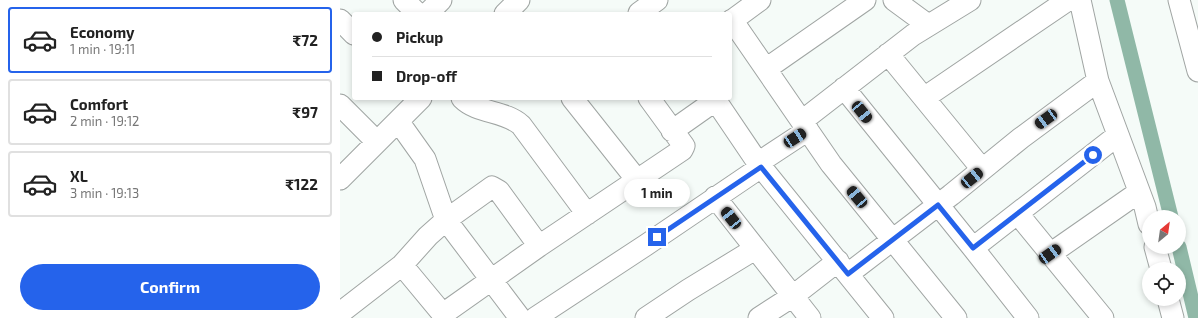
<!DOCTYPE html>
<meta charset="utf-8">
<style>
:root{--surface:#fff;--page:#f6f6f6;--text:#222;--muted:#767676;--line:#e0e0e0;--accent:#2563eb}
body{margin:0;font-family:"Exo 2",sans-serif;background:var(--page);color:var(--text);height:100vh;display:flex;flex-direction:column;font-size:15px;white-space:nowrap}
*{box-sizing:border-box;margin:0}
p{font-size:13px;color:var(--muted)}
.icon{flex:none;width:22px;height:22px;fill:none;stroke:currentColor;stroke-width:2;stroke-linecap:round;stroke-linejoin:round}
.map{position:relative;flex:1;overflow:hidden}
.side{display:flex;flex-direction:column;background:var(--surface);width:340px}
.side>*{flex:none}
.top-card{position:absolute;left:12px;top:12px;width:380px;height:88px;border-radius:4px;box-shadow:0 2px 6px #0003;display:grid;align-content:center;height:88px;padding:0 20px;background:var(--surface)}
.needle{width:26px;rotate:29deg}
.fabs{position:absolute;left:802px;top:210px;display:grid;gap:8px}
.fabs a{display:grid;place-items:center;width:44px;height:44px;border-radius:50%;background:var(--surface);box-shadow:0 2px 6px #0003;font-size:20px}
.end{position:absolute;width:18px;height:18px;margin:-9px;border:5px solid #2563eb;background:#fff;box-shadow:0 0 0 2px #fff}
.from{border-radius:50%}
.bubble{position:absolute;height:28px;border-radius:14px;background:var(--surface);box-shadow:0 2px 6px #0003;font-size:13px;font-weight:700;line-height:28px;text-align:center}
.car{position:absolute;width:12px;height:24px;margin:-12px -6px;border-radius:5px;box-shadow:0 0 3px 1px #0007;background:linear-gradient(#222 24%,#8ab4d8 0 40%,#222 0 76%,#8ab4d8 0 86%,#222 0)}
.top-card b{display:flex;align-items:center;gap:14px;height:38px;font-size:15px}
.top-card b+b{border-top:1px solid var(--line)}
.top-card i{width:10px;height:10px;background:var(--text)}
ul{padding:7px 0 0;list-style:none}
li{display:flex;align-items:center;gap:12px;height:66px;margin:0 8px 6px;padding:0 12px;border:2px solid var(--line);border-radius:4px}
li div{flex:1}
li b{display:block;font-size:15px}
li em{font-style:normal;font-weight:700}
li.active{border-color:var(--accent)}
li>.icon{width:36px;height:36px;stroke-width:1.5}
.button{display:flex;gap:8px;margin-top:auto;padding:8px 20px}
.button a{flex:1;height:46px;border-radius:24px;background:var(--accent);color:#fff;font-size:16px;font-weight:700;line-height:46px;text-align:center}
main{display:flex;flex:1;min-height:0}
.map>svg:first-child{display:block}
</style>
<main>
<section class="side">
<ul>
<li class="active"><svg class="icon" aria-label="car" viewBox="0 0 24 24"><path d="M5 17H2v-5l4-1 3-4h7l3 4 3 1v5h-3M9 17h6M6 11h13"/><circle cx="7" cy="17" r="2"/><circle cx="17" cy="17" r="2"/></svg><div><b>Economy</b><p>1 min · 19:11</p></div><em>₹72</em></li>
<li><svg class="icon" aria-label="car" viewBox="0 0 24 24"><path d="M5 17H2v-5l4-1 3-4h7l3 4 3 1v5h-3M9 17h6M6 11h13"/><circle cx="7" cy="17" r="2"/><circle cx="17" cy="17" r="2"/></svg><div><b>Comfort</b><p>2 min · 19:12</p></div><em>₹97</em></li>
<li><svg class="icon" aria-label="car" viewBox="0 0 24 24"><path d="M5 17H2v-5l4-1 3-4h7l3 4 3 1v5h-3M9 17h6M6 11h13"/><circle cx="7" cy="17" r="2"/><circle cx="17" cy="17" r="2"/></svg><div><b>XL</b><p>3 min · 19:13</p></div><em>₹122</em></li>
</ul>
<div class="button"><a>Confirm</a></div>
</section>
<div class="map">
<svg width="858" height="318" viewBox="0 0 858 318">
<rect width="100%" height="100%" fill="#f5fbf8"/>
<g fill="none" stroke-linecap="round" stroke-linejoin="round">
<path stroke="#90b8a7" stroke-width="15" d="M777 0 831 217
M839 247 856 318"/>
<g stroke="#a0a5a3" stroke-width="23">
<path id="minor" d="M64 0 78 14
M554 0 588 25
M740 0 758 81 805 207 809 224
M839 0 858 71
M299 13 317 0
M87 14 101 0
M165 14 179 0
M0 20 14 34
M392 20 491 164 616 318
M390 22 420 0
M548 54 642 169
M426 69 525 0
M504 88 633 248 688 318
M122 98C138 114 164 110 181 125L247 214
M232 98 297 180
M374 98 418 163 543 318
M584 98 728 0
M0 105 37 142
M58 121 85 159 106 220 180 318
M462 121 573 35 630 0
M332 131 376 100
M418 163 468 130
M0 179 81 98
M375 197 470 318
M678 214 763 318
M815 247 821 269
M633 248 778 135
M710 254 799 192
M62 265 106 318
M508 274 611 195 681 138 758 81
M828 299 833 318
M0 313 62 265 88 236 106 220 152 187 159 191 199 246
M103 314 199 246 342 150 344 146 309 98
M195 318 306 245 421 167
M306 318 348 290 415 249
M419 318 453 296 498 261"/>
</g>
<use href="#minor" stroke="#fff" stroke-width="21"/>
</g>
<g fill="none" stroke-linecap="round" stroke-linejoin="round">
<path stroke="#2563eb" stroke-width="5" d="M317 237 421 167 508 274 598 205 633 248 753 155"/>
</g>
</svg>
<div class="fabs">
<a><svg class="needle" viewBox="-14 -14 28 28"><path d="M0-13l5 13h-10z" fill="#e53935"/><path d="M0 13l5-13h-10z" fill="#767676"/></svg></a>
<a><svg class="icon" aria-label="locate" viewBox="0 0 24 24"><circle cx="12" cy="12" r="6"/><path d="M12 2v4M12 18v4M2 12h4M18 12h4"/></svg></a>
</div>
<i class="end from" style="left:753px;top:155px"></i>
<i class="end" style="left:317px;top:237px"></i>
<div class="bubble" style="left:284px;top:179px;width:66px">1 min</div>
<i class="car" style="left:522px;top:112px;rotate:141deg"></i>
<i class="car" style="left:706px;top:119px;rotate:234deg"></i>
<i class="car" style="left:455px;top:138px;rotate:57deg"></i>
<i class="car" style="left:632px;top:178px;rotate:51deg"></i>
<i class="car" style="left:517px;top:197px;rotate:320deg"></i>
<i class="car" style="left:391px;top:218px;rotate:322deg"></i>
<i class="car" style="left:710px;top:254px;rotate:55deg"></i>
<div class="top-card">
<b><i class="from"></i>Pickup</b>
<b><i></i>Drop-off</b>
</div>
</div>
</main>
